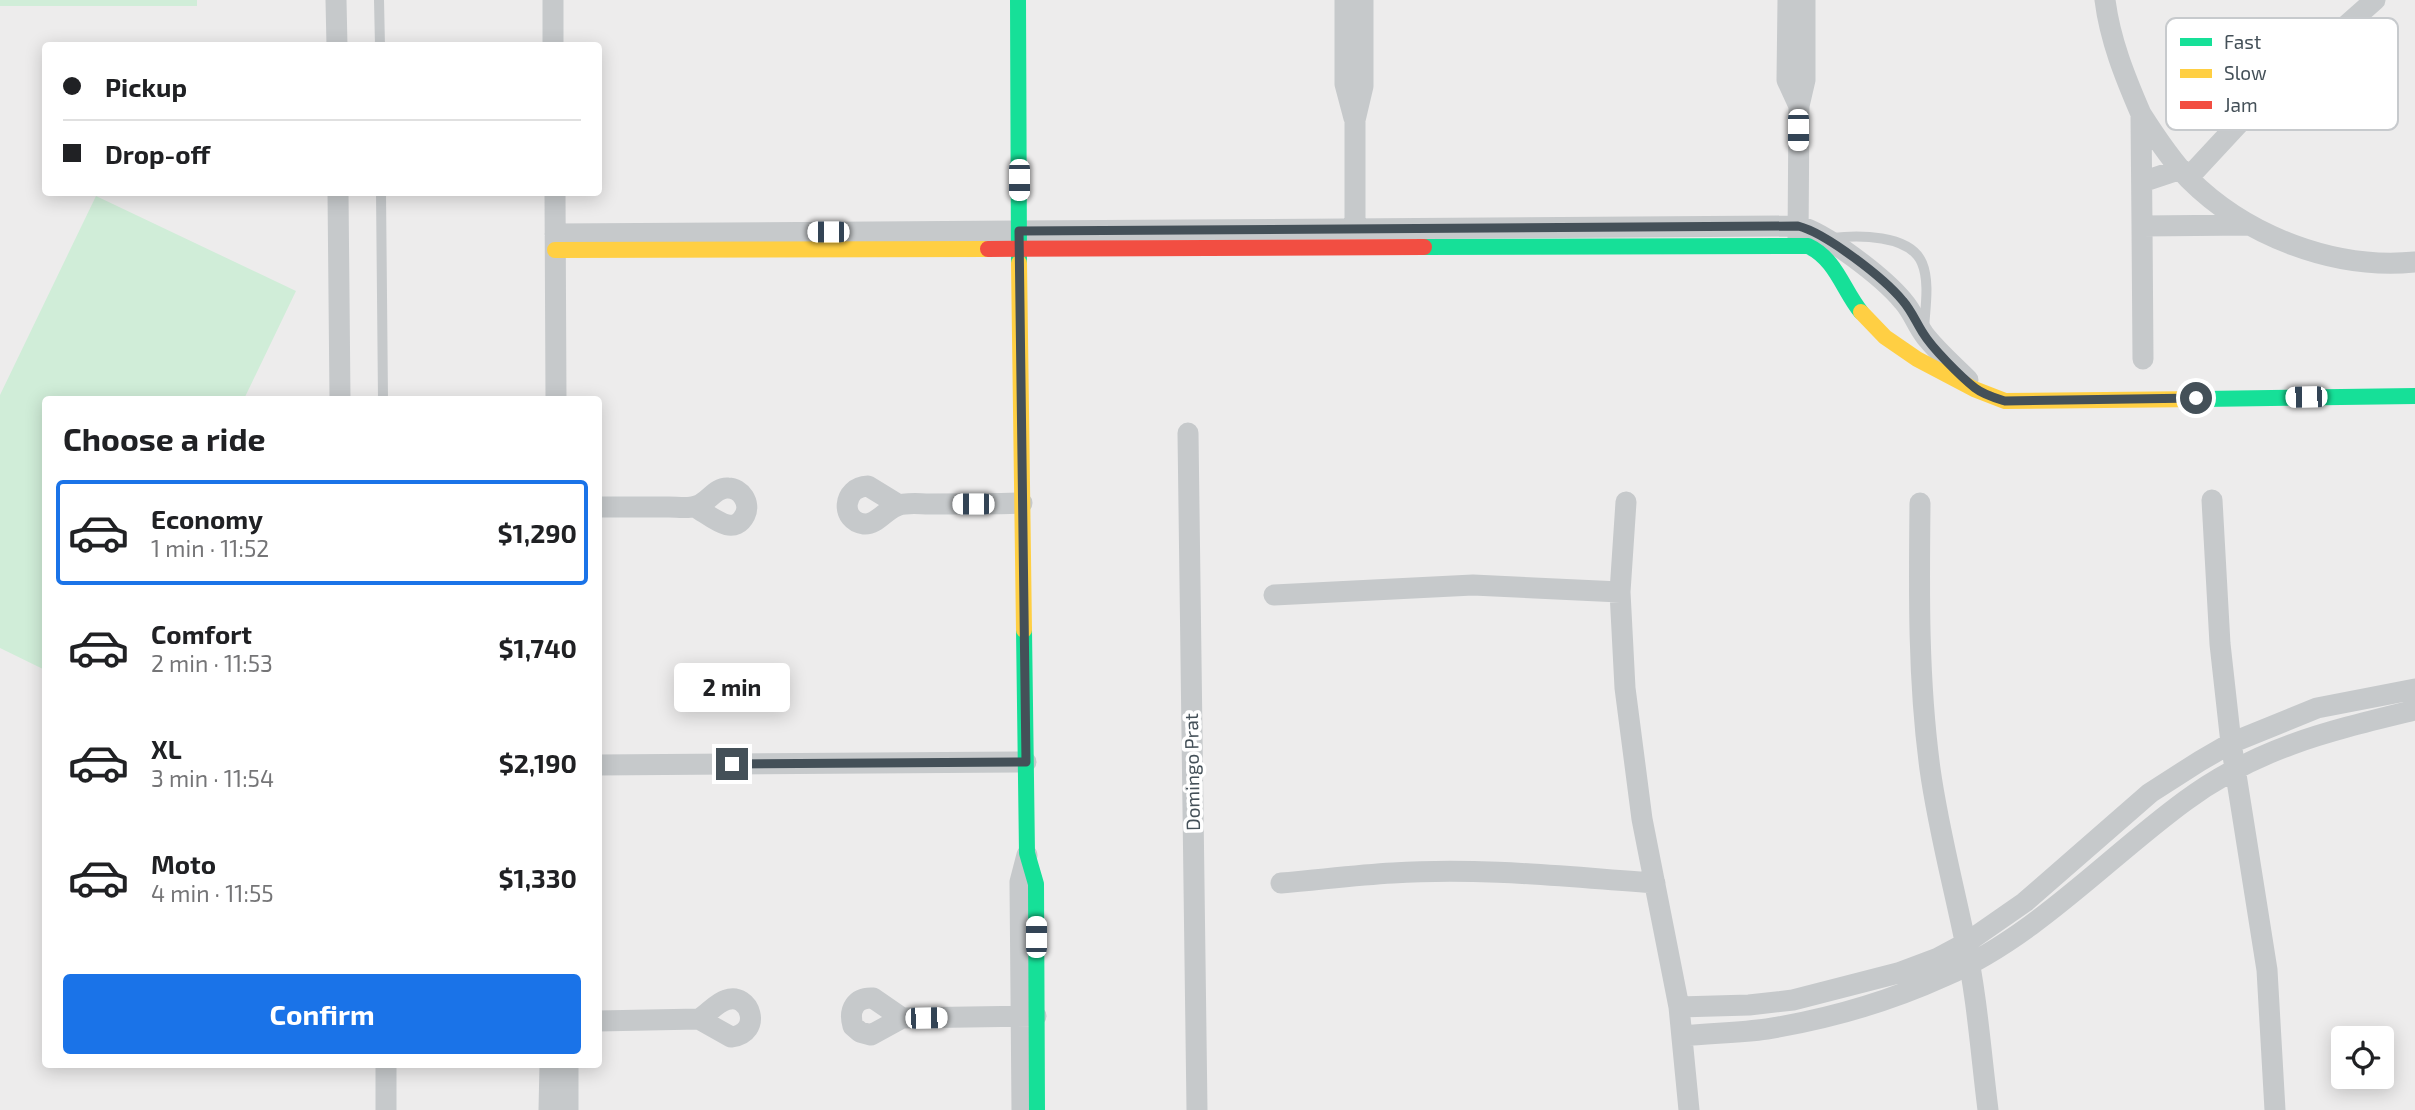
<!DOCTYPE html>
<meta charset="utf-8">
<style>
:root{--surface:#fff;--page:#f6f6f6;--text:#202124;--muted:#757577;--line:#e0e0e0;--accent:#1a73e8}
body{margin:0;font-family:"Exo 2",sans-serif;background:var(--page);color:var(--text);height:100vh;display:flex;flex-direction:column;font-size:26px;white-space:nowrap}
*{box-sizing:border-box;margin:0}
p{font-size:23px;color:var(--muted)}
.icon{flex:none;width:38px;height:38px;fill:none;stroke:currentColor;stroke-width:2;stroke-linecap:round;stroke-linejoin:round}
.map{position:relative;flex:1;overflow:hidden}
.panel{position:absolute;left:42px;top:396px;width:560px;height:672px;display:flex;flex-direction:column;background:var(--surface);border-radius:7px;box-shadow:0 4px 18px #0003}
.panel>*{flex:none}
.guide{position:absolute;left:42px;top:42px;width:560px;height:154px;border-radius:7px;box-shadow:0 4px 18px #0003;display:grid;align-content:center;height:154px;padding:0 21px;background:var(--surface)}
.fabs{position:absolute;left:2331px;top:1026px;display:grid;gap:14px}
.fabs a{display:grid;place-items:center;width:63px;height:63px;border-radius:7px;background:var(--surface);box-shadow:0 4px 18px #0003;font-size:35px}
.end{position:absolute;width:32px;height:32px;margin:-16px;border:9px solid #445058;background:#fff;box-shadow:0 0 0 4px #fff}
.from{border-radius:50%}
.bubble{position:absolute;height:49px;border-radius:7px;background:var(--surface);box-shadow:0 4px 18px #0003;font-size:23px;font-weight:700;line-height:49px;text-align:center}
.car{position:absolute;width:21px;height:42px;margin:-21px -10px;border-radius:9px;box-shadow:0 0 5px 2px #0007;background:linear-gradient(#fff 24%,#345 0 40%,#fff 0 76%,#345 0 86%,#fff 0)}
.guide b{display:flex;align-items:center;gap:24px;height:66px;font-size:26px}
.guide b+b{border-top:2px solid var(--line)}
.guide i{width:18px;height:18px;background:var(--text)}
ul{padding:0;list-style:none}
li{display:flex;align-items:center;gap:21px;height:105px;margin:0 14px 10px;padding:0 7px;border:4px solid transparent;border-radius:7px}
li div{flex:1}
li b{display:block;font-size:26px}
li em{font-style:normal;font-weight:700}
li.current{border-color:var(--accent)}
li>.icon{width:63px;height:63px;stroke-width:1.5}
h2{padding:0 21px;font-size:32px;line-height:84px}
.cta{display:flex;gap:14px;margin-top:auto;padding:14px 21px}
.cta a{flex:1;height:80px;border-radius:7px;background:var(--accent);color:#fff;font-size:28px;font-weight:700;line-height:80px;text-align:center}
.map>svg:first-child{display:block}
</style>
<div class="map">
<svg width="2415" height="1110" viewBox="0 0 2415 1110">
<rect width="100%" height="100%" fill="#edecec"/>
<path fill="#d0edd8" d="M0 0H197V6H0Z
M96 196 296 291 244 399H46L45 670 0 648V395Z"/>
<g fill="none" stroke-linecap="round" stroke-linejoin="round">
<path stroke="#c6c9cb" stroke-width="10" d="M379 0 380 46
M381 192 383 399
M1832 238C1857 235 1910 234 1922 263 1930 282 1925 309 1924 329"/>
<path stroke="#c6c9cb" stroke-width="21" d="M336 0 337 46
M553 0V46
M1345 0V84L1354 118
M1788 0 1787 80 1799 106
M2105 0C2110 40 2125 77 2141 114
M2188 178 2253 108 2375 0
M2142 182 2181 169
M338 192 340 399
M555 192 556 399
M2249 225 2142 226 2141 114C2155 136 2171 160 2189 179 2246 236 2334 270 2415 262
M2142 226 2143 359
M555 234 1798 226C1825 232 1884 278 1903 301 1913 312 1917 326 1926 337 1939 353 1954 366 1968 380
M1798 240 1799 106 1805 80V0
M1355 241V120L1363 86V0
M1188 433 1197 1110
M2212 500 2220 644 2231 743 2267 970 2275 1110
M1626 502 1620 592 1625 688 1642 819 1679 1007 1689 1110
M1920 503C1919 592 1918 680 1930 769 1938 827 1953 883 1965 941 1977 996 1981 1054 1988 1110
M899 505 868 486C842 487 840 521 864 524 877 525 885 510 897 506 906 502 919 504 929 504 960 504 991 504 1022 503
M598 507C622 507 646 507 669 507 677 507 689 509 696 506 708 503 715 487 728 488 741 488 751 503 745 515 733 539 709 514 695 507
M1274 595 1473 585 1620 592
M598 765 1026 762
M1281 883C1318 880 1355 875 1393 873 1480 867 1568 877 1655 883
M1679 1007 1749 1005 1793 1000 1898 973 1938 958 1966 943 2025 902 2150 793 2200 761 2231 743 2317 708 2415 689
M902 1018 873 998C856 997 848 1009 853 1026L860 1032 871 1035 902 1018 1036 1016
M598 1021 699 1019 731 1037C764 1033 750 991 726 1000 716 1003 708 1014 699 1019
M1682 1036C1710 1033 1739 1033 1767 1029 1828 1019 1888 1002 1945 976 2036 936 2106 859 2185 801 2258 747 2329 731 2415 710
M386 1064V1110
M549 1110 550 1064
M568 1110V1064
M1022 1110 1020 882 1027 855"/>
<path stroke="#16e098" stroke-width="16" d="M1018 0 1019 263
M1424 247 1808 246C1836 259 1843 290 1861 312
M2203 399 2415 396
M1024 630 1027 853 1036 884 1037 1110"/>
<path stroke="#ffcf43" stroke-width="16" d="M555 250 988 249
M1019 263 1024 630
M1861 312 1885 337 1917 359 1974 389 2005 401 2203 399"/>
<path stroke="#f24e42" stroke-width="16" d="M988 249 1424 247"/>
</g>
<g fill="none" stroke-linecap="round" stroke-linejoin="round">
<path stroke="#445058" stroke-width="9" d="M732 764 1026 762 1019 231 1798 226C1826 233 1884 278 1903 301 1911 310 1916 322 1923 333 1932 348 1961 377 1975 388 1984 395 1995 398 2005 401L2196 398"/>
</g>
<g text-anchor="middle" stroke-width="7" stroke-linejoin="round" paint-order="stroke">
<g font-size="19" fill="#445058" stroke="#fff">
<text transform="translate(1192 772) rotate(-91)" y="7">Domingo Prat</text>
</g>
</g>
<rect x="2166" y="18" width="232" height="112" rx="10" fill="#fff" stroke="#c7cacd" stroke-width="2"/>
<rect x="2180" y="38" width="32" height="8" fill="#16e098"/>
<rect x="2180" y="69" width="32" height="9" fill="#ffcf43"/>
<rect x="2180" y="101" width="32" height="8" fill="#f24e42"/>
<g font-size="19" fill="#445058">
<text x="2224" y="49">Fast</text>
<text x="2224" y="80">Slow</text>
<text x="2224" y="112">Jam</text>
</g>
</svg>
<div class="fabs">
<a><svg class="icon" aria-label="locate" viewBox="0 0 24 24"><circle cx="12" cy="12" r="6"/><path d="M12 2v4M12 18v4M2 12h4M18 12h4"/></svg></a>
</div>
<i class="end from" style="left:2196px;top:398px"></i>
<i class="end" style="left:732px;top:764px"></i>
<div class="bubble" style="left:674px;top:663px;width:116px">2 min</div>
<i class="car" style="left:1798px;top:130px;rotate:180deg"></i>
<i class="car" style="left:1019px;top:180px;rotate:180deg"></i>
<i class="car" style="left:828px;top:232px;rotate:270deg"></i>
<i class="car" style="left:2306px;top:397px;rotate:269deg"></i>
<i class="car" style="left:973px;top:504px;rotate:270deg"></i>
<i class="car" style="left:1036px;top:937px;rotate:0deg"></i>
<i class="car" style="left:926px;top:1018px;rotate:89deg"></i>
<div class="guide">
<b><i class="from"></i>Pickup</b>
<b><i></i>Drop-off</b>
</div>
<section class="panel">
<h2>Choose a ride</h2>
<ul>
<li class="current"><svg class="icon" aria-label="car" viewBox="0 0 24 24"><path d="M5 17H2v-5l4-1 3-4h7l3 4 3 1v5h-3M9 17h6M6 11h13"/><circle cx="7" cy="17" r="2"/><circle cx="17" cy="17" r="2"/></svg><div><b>Economy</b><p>1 min · 11:52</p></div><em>$1,290</em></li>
<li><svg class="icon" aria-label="car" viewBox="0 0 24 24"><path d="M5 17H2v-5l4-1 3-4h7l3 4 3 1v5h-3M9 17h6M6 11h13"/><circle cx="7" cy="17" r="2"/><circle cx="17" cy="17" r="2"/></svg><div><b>Comfort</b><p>2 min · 11:53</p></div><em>$1,740</em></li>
<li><svg class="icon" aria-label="car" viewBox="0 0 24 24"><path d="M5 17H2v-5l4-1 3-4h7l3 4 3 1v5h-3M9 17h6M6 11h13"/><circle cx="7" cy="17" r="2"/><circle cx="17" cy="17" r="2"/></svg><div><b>XL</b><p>3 min · 11:54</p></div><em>$2,190</em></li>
<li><svg class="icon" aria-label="car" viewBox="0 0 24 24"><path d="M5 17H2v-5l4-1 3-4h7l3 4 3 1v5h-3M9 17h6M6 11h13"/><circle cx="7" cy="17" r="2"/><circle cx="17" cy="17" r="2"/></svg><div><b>Moto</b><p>4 min · 11:55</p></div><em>$1,330</em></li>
</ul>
<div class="cta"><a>Confirm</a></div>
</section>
</div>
